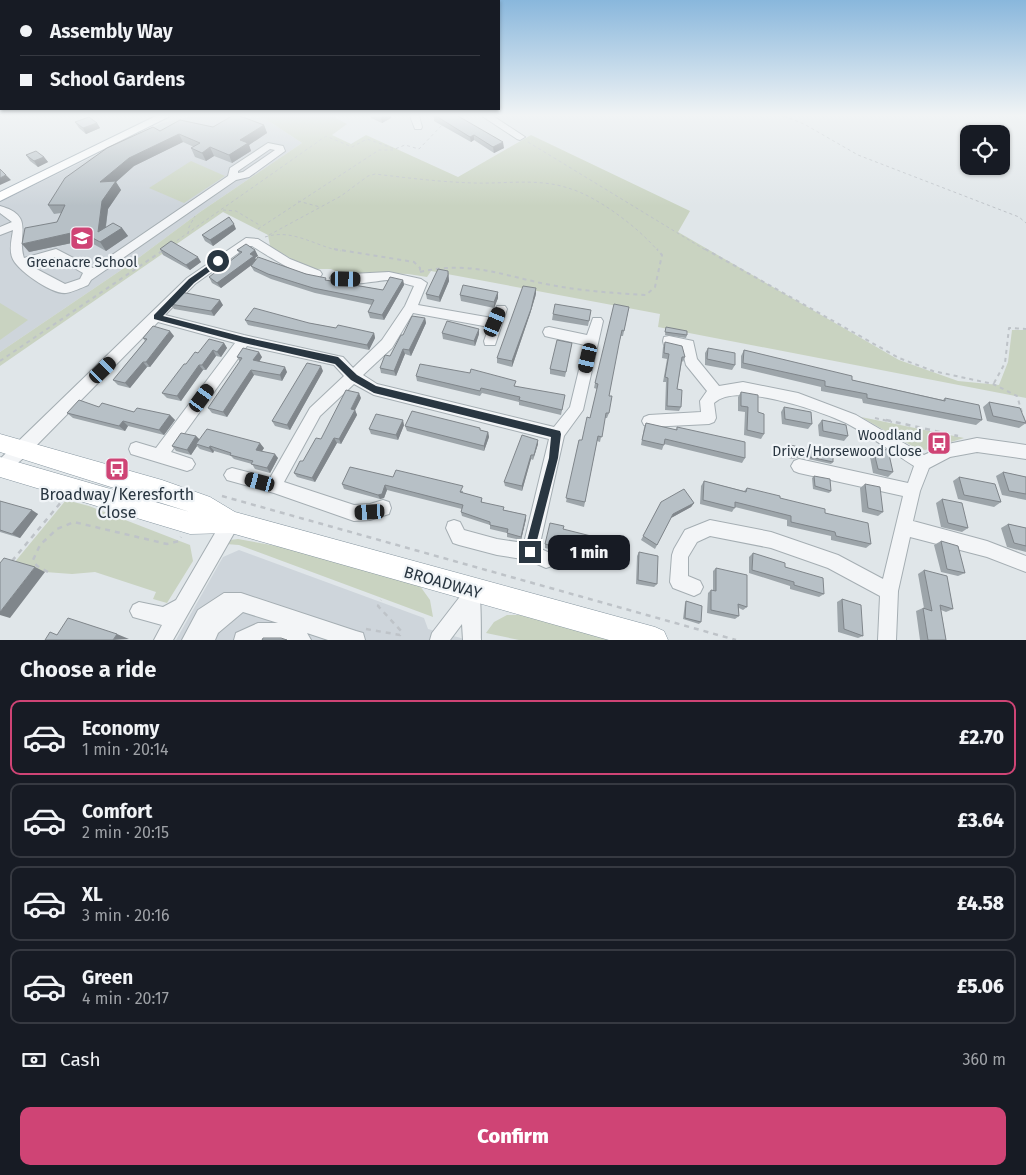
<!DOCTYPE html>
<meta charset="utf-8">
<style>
:root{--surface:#171b24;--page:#20242c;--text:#f1f3f6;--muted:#9ea1a6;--line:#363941;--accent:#cf4475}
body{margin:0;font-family:"Fira Sans",sans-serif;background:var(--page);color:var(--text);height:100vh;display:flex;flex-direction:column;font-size:19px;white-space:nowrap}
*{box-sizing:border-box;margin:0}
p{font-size:16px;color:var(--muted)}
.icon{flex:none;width:28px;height:28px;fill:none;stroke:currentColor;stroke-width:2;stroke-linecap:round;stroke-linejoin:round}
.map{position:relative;height:640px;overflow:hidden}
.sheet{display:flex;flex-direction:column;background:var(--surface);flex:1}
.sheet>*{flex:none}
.top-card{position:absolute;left:0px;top:0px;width:500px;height:110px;box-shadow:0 1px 4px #0004;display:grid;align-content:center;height:110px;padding:0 20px;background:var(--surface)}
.controls{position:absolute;left:960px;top:125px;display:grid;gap:10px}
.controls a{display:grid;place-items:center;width:50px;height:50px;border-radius:10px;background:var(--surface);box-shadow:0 1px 4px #0004;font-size:25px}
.end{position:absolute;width:22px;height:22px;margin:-11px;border:6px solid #293641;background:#fff;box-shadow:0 0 0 2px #fff}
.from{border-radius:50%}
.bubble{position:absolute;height:35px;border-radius:10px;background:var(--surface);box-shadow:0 1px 4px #0004;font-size:16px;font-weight:800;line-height:35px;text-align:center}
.car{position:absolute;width:15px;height:30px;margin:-15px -8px;border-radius:6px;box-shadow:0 0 4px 1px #0007;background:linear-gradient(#222 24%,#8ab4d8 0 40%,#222 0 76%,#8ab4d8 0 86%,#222 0)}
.top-card b{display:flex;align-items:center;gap:18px;height:48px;font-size:19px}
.top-card b+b{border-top:1px solid var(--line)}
.top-card i{width:12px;height:12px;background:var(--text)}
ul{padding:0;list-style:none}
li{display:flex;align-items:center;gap:15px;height:75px;margin:0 10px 8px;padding:0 10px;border:2px solid var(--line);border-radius:10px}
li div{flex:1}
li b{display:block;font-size:19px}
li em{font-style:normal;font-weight:800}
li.selected{border-color:var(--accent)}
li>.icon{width:45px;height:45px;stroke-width:1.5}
h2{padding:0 20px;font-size:22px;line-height:60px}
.pay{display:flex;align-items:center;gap:12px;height:55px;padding:0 20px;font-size:19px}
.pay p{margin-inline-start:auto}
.button{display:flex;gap:10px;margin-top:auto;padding:10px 20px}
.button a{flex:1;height:58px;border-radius:10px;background:var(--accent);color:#fff;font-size:20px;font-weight:800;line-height:58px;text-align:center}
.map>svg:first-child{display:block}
</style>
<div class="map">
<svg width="1026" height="640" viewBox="0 0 1026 640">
<rect width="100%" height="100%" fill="#e0e6e9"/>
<path fill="#ced5db" d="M193 116 264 118 302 143 200 212 133 262 0 352V202L162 123Z
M239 550 424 618 428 629 468 640H176L223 557Z"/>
<path fill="#c9d3c1" d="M251 116H332L347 124 332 135 351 144 366 135 458 177 531 135 690 211 678 232 899 360 958 381 999 385 1008 362 1012 330H1026V398L658 327 660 314 431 271 427 277 408 274 381 273 345 275 331 269H315L297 262 270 246 268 235 223 212 0 366V352L133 262 200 212 302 143 264 118Z
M191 161 225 176 184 203 149 188Z
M0 303 28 320 0 340Z
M861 417 964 438 925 450 912 446Z
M66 500 89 506 190 545 193 561 167 603 153 599 156 592 95 572 72 574 45 572 14 563Z
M238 539 288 548 420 586 430 600 433 617 239 545 226 544 230 540Z
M507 615H520L619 640H519L486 633 494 622Z"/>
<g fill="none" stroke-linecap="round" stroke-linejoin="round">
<g stroke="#a5aeb3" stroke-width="2">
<path id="minor" d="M410 116H419L422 127 421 129H415Z
M482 116H493L525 137 520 140 517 139Z
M268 143 283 146 285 151 249 177 236 180 91 280 88 285C81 288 73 292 66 293 53 295 16 270 12 257 9 248 12 238 13 230L0 235V227L12 222 0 213V206C36 216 16 235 24 258L56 249 93 268 228 176 230 168ZM270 149 275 150 243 172 238 173V171ZM55 257 83 273 80 279 65 284 29 265Z
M246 238 258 239 290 259 320 271 322 274 320 277C306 281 265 254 252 246H248L195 284 165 315 244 335 338 356 343 357 353 368 382 340 405 306 414 286C405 284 396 280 387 280 375 281 338 289 330 278L332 275 389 272 421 279 427 283 418 305 492 318 497 306H505L507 309 495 345H485L484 341 489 327 413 313 392 348 363 375 377 384 554 427 570 407 585 345 549 337 545 336 543 332 545 328 549 327 587 335 593 318H601L603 321 583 410 564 436 539 548 552 554 554 560 552 566 546 568 528 560 497 555 459 545 453 543 446 528 448 522 454 520 460 522 464 530 497 539 524 543 549 439 374 395 354 384 320 416 284 482 354 505 370 504 383 500 389 502 391 508 389 514 370 520 354 521 274 493 227 480 224 475 227 470 232 468 270 478 310 408 344 376 334 365 247 346 171 452 192 459 195 464 192 469 187 471 131 454 129 449 131 444 136 442 156 448 235 343 158 322 27 455 5 474 0 476V459L187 278Z
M669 336 693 341 697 359 719 386 743 382 798 393 856 415 924 455 948 444 977 438 1026 445V459L977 452 950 457 929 468 920 491 913 521 987 541 1026 556V572L987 557 910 537 898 591 896 640H878L880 596 828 568 771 548 710 536 697 542 688 557V576L700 581 703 587 700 593 694 596 673 588 670 582 672 555 674 549 685 530 710 520 771 532 838 555 883 579 903 496 799 473 794 471 791 466 794 461 799 459 908 483 914 466C892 452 869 435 846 423 820 411 736 381 714 403L716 418 714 422 709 424 649 427 644 425 642 421 644 417 649 415 701 412 700 401 707 391 686 365 682 349 664 345 663 341 664 337Z
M231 514 237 516 239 522 237 528 173 640H154L162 625 133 617 130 611 133 605 139 602 163 607 176 600 225 516Z
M472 581 478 584C481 591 481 628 481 640H463L462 624 450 640H430L432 633 462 594 466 584Z
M224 593H241L356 631 363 633 365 640H328L307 633 311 640H234L236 633 258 623H278L243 612 218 633 215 640H182L198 610Z"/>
</g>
<g stroke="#9facb5" stroke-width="2">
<path id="major" d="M156 116H170L0 201V192Z"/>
</g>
<g stroke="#8796a0" stroke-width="1">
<path id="highway" d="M0 434 162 480 210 497 235 512 655 627 664 631 668 640H609L231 533 190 534 0 477V457L190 512 0 452Z"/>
</g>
<path stroke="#bec3c8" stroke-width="1" stroke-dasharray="3 3" stroke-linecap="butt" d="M784 116 804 124 858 155 1019 217 1026 223
M528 142 707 251
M298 201 320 207
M223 210 236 211 261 226
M258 229 379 150H393
M188 234 189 227 195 216
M269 235 341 196 368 176 375 174C408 178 441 182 474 183 505 184 538 178 568 188 597 196 639 228 658 251
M265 237C292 228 315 246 341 251
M172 244 326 136 352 147 367 139 395 149 405 145 419 149 443 124"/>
<path stroke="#bec3c8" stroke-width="2" stroke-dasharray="4 4" stroke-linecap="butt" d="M334 249 414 262 420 268V272
M705 249 899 358 933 371 993 384 1017 396 1025 422
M420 272C471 260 503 276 551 285 582 291 614 293 646 295L655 287 662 255 657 249
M0 361 162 251
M994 383 1005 363 1009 328 1026 329
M875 418 892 422"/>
<path stroke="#bec3c8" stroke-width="2.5" stroke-dasharray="5 5" stroke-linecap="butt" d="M886 420 958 436
M1025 420 1026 424
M222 496 736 640
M12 561 62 501
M48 572 37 566 33 560 40 545 57 529 74 522 167 544 179 541 181 537
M366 629 400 635 402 632 378 606 381 600"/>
<use href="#minor" fill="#f3f5f7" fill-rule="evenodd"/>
<use href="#major" fill="#fff" fill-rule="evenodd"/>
<use href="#highway" fill="#fff" fill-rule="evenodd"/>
</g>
<path fill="#9da5aa" d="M371 116H391V118L382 123 371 118Z
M432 116H458L504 148 494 153 474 140 471 142 434 121V118Z
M75 122 97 123 100 128 86 134 79 128Z
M264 125 267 133 249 145 251 151 232 163 214 156 206 161 195 157 191 148 194 147 183 142 134 166 116 182 121 190 108 209 106 227 122 228 128 236 106 251 86 240 29 252 57 222 61 213 54 214 48 205 160 131 213 127Z
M26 155 44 157 48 162 38 167 30 161Z
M236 229 213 246 205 241 202 235Z
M160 249 201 262 190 270 163 255Z
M237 250H255L258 256 255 258 256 259 327 280 383 290 403 280 404 285 384 320 370 318 368 312 372 305 315 293 271 279 254 271 251 266V265L221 288 212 283 209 277 240 254Z
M448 271 449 281 440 302 427 299 426 294Z
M498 292V298L494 308 461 301 460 295Z
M536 294 530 314 512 367 497 363V358Z
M170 304 223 305 214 316 174 309Z
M629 307 623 336H621L618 345 609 396V413L607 418H605L600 442 597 441 584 507 566 502 579 440H582L590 418 597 389 594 388 595 383Z
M591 310 588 326 552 320 553 314Z
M425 318 426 323 411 356 405 354 396 376 381 373 380 368 390 356 403 335Z
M245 320 309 323 336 328 374 333 375 338 369 350 248 325Z
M666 327 687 335 686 338 665 335Z
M442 333 479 334 475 346 443 339Z
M174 336 150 367H147L130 388 118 385 113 380 145 341 143 338Z
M665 342 685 357 683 362 682 361 677 389 681 407 679 411 665 410 666 382H663L667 359 662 358 663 347Z
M224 343 227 348 221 357 216 356 206 370H203L181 401 167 398 162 393 186 364Z
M572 343 565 377 550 374V369Z
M708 348 735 365 732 370 705 365V353Z
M744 350 852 380 943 400 945 398 982 420 976 425 863 403 862 399 821 391V387L741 368V356Z
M237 357H262L259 362 287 372 282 381 254 375 227 417 212 413 208 408 240 362Z
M323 371 290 430 275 426 272 421Z
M416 376 516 386 564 401 561 415 519 405V402L482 393 480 396 417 381Z
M741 392 758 412 764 434 761 439 744 435 745 412 738 411V397Z
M361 398 355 410 357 415 341 444 337 443 315 482 297 477 294 473 303 461Z
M989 402 1026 423 1019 428 987 421 983 407Z
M99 407 134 412 170 415 175 420 164 435 128 426 125 431 73 418 67 413Z
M784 407 812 424 808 429 782 424 781 412Z
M822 420 848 436 844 441 819 436 818 425Z
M646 423 676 430 677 427 745 458 742 463 664 444 662 450 641 445 644 428Z
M404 425 398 440 371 434 369 429Z
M405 426 480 428V430L488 432 489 437 484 451 407 431Z
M196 436 200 440 264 448 262 451 278 458 270 473 255 469 252 464 234 459 231 456 214 451 213 453 200 449 197 446 191 455 176 451 172 446Z
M538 440V444L533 460 531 459 522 491 505 486 504 482Z
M790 445 833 462 831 464 799 457 794 459 788 458V448Z
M873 448 893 472 888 477 873 473 869 452Z
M1003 472 1026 477V500L1002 495 996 476Z
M814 476 831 491 829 493 813 489 812 478Z
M393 477 463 491V493L482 498V502L504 510 526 515V519L521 540 507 537V533L490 529V525L462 516 461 512 462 509 387 490 384 498 380 499 344 489 342 484Z
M959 477 1001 502 994 507 958 499 953 481Z
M704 481 744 491 747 488 825 513 871 544 866 548 831 540V536L787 526V520L735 507 732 512 700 504 701 486Z
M865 484 883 512 878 516 862 512 860 488Z
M942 499 968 528 962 532 941 527 936 503Z
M0 501 38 514 20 538 0 532Z
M661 502 694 503 691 507 671 518 655 549 641 540Z
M1008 524 1026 528V552L1007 547 1001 528Z
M563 529 596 557 595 561 545 548V544Z
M941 541 965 573 958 576 941 572 934 545Z
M639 552 657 584 654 587 636 584 637 556Z
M753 553 824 594 819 597 790 589V586L749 573V557Z
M716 568 747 607 743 610 739 608V616L735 619 707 613 708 593 711 590H713V571Z
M924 570 953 609 946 612 941 610 946 640H920L916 611 923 608H924L918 574Z
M842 599 863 636 858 638 838 632 837 602Z
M686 601 701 622 699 624 683 619 685 603Z"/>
<path fill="#80868b" d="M383 116H391V118L382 123 381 118Z
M97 123 100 128 86 134 83 128Z
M264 125 267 133 249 145 251 151 232 163 229 155 240 140Z
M179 134 183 142 134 166 116 182 121 190 108 209 104 239 122 228 128 236 106 251 100 242 98 232 102 201 100 182 129 158Z
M474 135V140L471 142 470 137Z
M503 142 504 148 494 153 493 147Z
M210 147 214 156 206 161 202 153Z
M44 157 48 162 38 167 34 161Z
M6 175 11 180 0 185V178Z
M234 224 236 229 213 246 210 240Z
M80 231 86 240 29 252 22 244Z
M255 250 258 256 255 258 257 261 221 288 217 283 250 254Z
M198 257 201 262 190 270 186 265Z
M448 271 449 281 440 302 439 297Z
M403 280 404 285 384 320 382 315Z
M536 288V294L530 314 512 367V361Z
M498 292V298L494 308V302Z
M220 300 223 305 214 316 211 311Z
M425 318 426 323 411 356 409 350Z
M479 329V334L475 346 474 341Z
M170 331 174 336 150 367 146 362Z
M374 333 375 338 369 350 367 345Z
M224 343 227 348 221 357 217 352Z
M403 349 405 354 396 376 394 371Z
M213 350 216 356 206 370 202 365Z
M259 352 262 357 256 366 253 360Z
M143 362 147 367 130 388 125 383Z
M199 365 203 370 181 401 177 396Z
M321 366 323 371 290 430 287 425Z
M285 367 287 372 282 381 280 375Z
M251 370 254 375 227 417 223 412Z
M359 393 361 398 355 410 357 415 341 444 339 439 351 409Z
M170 415 175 420 164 435 159 430Z
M403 420 404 425 398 440 396 435Z
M123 421 128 426 125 431 119 426Z
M488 432 489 437 484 451V446Z
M196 436 201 441 196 444 197 446 191 455 187 450Z
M334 438 337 443 315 482 312 478Z
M538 440V444L533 460 534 455Z
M260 443 264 448 260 454 256 450Z
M210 446 214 451 213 453 209 448Z
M275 454 278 458 270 473 267 468Z
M531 455V459L522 491V486Z
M385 485 387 490 384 498 380 499 378 495Z
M694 503 691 507 671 518 673 514Z
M32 510 38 514 20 538 12 534Z
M526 515V519L521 540V537Z
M35 567 45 572 10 618 0 615V612Z
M117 634 129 639 113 640Z"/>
<path fill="#b7c0c6" stroke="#80868b" d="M232 116H240L264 125 240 140 248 143 229 155 210 147 202 153 191 148 200 143 179 134 129 158 100 182 116 181 102 201 98 232 113 223 122 228 100 242 80 231 22 244 25 228 57 222 65 205H48L65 178 107 148 153 127 160 131 180 120 213 127Z
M436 116H458L503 142 493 147 474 135 470 137Z
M89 117 97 123 83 128 75 122Z
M36 151 44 157 34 161 26 155Z
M0 169 6 175 0 178Z
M229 217 234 224 210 240 202 235Z
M171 241 198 257 186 265 160 249Z
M246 244 255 250 250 254 254 256 217 283 209 277 242 252 237 250Z
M258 257 306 274 326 278 325 280 383 290 390 277 403 280 382 315 368 312 374 300 313 288 268 274 251 266Z
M438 269 448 271V275L439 297 426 294Z
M463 285 498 292 494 302 460 295Z
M523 286 536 288 531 309 512 361 497 358Z
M181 292 220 300 211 311 170 304Z
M555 304 591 310 589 321 553 314Z
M614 304 629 307 624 331 622 330 619 344 609 396H612L609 413H606L602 437 598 436 585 502 566 498 579 440H582L587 417 590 418 598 384 595 383Z
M254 308 309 323 336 328 338 325 374 333 367 345 245 320Z
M412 316 425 318 409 350 403 349 394 371 380 368 385 355 390 356 401 335H403Z
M447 321 479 329 474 341 442 333Z
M153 326 170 331 146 362H143L125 383 113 380 147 339 143 338Z
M666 327 687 331V335L665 332Z
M209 339 224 343 217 352 213 350 202 365H199L177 396 162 393 184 364H186L195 352 198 353Z
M557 340 572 343 566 372 550 369Z
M665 342 682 346 685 357H682L677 389 682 390 681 407 667 406 668 378 665 377 669 354 664 353Z
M243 348 259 352 253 360 285 367 280 375 251 370 223 412 208 408 242 358 237 357Z
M708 348 735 353V365L707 359Z
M744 350 852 376V380L945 401V398L979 405 982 420 867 398V394L825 386V381L743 363Z
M307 363 321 366 287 425 272 421Z
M420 364 470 373 471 369 516 381 514 386 565 395 562 410 519 400 520 397 481 388 480 391 416 376Z
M346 390 359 393 351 409 355 410 339 439 334 438 312 478 294 473 300 461H303L316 438 321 439Z
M741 392 758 395V412L764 414V434L747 430 748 407 741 406Z
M79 400 99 407 102 403 134 412 137 408 170 415 159 430 123 421 119 426 67 413Z
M989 402 1020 408 1026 423 993 416Z
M784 407 811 412 812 424 785 419Z
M412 411 480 428V430L488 432 484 446 405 426Z
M376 414 403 420 396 435 369 429Z
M822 420 846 425 848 436 823 431Z
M646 423 677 430V427L745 442V458L665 439 664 445 642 440Z
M207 429 260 443 256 450 275 454 267 468 251 464 253 461 230 455 231 453 210 446 209 448 196 444Z
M181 433 196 436 187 450 172 446Z
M522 435 538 440 534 455H531L522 486 504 482Z
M790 445 833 455V462L801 455 796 457 790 455Z
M873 448 888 450 893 472 878 469Z
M350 467 393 477 396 470 463 486 460 492 482 498 481 502 504 507 503 510 526 515 521 537 507 533 508 529 490 525V522L461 512 463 505 385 485 382 494 378 495 342 484Z
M1003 472 1026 477V494L1009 491Z
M814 476 830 479 831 491 815 486Z
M959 477 995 484 1001 502 964 495Z
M704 481 746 492 747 488 780 496V498L825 509V513L868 523 871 544 836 536 835 532 791 522V516L735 502V508L703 500Z
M865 484 880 487 883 512 868 508Z
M684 489 694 503 673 514 657 545 643 536 661 502Z
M942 499 962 503 968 528 948 523Z
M0 501 32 510 12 534 0 530Z
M550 523 564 526 563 529 599 538 596 557 545 544Z
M1008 524 1026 528V546L1014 543Z
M941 541 958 546 965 573 947 569Z
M639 552 658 556 657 584 638 580Z
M753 553 785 563V567L823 578 824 594 794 585V582L752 570Z
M4 558 35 567 0 612V563Z
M716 568 747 575V607L738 604 739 616 711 610V590L716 591Z
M924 570 947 576 953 609 940 605 946 640H928L923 608 932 611Z
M842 599 861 605 863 636 844 629Z
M686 601 702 606 701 622 685 618Z
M68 618 117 634 113 640H45L50 632 57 635Z
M263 638H281L287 640H262Z"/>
<linearGradient id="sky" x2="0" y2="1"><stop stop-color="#89b7dc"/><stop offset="0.56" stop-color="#f1f4f5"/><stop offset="1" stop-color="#f1f4f5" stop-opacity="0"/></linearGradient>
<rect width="1026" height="206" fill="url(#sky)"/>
<path fill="#293641" d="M218 259 222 261 221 263 194 283 163 316 244 337 338 357 357 375 376 386 560 431 561 434 558 458 533 556 530 557 526 556 524 552 549 458 551 437 374 393 351 380 335 364 244 343 154 319V315L189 279Z"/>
<defs>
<g id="school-square" transform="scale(1.25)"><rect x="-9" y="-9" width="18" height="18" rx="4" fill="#cf4475" stroke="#f0f4f7"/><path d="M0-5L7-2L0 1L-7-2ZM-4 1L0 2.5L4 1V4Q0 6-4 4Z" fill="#fff"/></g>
<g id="bus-square" transform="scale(1.25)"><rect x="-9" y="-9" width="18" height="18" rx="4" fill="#cf4475" stroke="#f0f4f7"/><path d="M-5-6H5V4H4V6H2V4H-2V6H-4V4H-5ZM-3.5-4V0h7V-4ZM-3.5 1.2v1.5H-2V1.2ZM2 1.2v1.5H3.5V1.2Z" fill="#fff"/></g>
</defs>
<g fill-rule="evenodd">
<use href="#school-square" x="82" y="238"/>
<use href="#bus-square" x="939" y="443"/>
<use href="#bus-square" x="117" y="469"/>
</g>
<g text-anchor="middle" stroke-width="4.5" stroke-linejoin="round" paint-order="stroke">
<g font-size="14" fill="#293641" stroke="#f0f4f7">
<text x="82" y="267">Greenacre School</text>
<text x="922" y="440" text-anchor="end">Woodland<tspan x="922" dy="16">Drive/Horsewood Close</tspan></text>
</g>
<g font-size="16" fill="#293641" stroke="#f0f4f7">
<text x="117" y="500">Broadway/Keresforth<tspan x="117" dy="18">Close</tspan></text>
</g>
<g font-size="16" fill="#293641" stroke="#f0f4f7">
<text transform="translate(443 582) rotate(16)" y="6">BROADWAY</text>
</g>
</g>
</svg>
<div class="controls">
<a><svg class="icon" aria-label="locate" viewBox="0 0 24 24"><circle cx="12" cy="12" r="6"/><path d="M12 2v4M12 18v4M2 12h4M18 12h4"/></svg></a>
</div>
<i class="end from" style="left:218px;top:261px"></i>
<i class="end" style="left:530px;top:552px"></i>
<div class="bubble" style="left:548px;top:535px;width:82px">1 min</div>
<i class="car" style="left:346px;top:279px;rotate:91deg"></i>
<i class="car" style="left:495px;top:322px;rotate:23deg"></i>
<i class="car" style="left:588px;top:358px;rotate:193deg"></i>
<i class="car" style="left:103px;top:370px;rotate:46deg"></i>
<i class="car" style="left:202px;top:398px;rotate:36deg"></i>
<i class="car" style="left:260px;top:482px;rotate:285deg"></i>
<i class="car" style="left:370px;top:512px;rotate:267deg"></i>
<div class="top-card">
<b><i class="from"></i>Assembly Way</b>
<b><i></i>School Gardens</b>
</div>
</div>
<section class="sheet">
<h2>Choose a ride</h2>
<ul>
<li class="selected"><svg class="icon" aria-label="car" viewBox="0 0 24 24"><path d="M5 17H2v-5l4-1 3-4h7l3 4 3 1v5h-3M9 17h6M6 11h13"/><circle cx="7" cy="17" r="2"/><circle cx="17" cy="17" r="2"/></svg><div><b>Economy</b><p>1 min · 20:14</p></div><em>£2.70</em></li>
<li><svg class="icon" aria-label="car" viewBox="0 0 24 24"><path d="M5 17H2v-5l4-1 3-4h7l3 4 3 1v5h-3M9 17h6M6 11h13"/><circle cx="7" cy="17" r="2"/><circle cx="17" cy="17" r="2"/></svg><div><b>Comfort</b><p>2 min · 20:15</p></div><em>£3.64</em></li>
<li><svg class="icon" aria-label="car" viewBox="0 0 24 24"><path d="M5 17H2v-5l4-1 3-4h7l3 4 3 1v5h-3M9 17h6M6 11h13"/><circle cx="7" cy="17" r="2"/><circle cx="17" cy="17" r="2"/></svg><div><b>XL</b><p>3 min · 20:16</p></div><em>£4.58</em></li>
<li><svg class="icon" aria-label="car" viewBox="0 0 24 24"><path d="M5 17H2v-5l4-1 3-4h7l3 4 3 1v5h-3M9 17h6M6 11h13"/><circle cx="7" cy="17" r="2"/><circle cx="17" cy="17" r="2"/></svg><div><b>Green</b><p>4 min · 20:17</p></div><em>£5.06</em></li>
</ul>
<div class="pay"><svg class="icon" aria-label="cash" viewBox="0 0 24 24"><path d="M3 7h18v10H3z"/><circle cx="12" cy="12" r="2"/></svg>Cash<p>360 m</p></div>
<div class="button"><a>Confirm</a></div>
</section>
